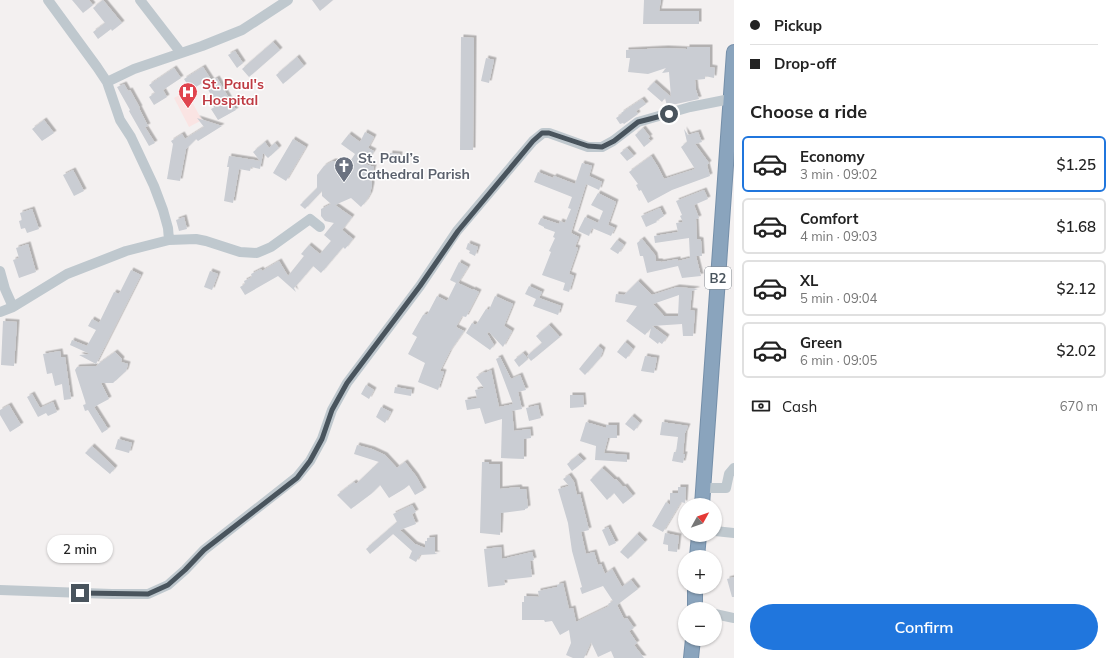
<!DOCTYPE html>
<meta charset="utf-8">
<style>
:root{--surface:#fff;--page:#f6f6f6;--text:#222;--muted:#767676;--line:#e0e0e0;--accent:#2076dd}
body{margin:0;font-family:Mulish,sans-serif;background:var(--page);color:var(--text);height:100vh;display:flex;flex-direction:column;font-size:15px;white-space:nowrap}
*{box-sizing:border-box;margin:0}
p{font-size:13px;color:var(--muted)}
.icon{flex:none;width:22px;height:22px;fill:none;stroke:currentColor;stroke-width:2;stroke-linecap:round;stroke-linejoin:round}
.map{position:relative;flex:1;overflow:hidden}
.drawer{display:flex;flex-direction:column;background:var(--surface);width:380px}
.drawer>*{flex:none}
.top-card{display:grid;align-content:center;height:88px;padding:0 16px;background:var(--surface)}
.needle{width:26px;rotate:50deg}
.tools{position:absolute;left:678px;top:498px;display:grid;gap:8px}
.tools a{display:grid;place-items:center;width:44px;height:44px;border-radius:50%;background:var(--surface);box-shadow:0 1px 3px #0004;font-size:20px}
.end{position:absolute;width:18px;height:18px;margin:-9px;border:5px solid #49545d;background:#fff;box-shadow:0 0 0 2px #fff}
.from{border-radius:50%}
.bubble{position:absolute;height:28px;border-radius:14px;background:var(--surface);box-shadow:0 1px 3px #0004;font-size:13px;font-weight:600;line-height:28px;text-align:center}
.top-card b{display:flex;align-items:center;gap:14px;height:38px;font-size:15px}
.top-card b+b{border-top:1px solid var(--line)}
.top-card i{width:10px;height:10px;background:var(--text)}
ul{padding:0;list-style:none}
li{display:flex;align-items:center;gap:12px;height:56px;margin:0 8px 6px;padding:0 8px;border:2px solid var(--line);border-radius:6px}
li div{flex:1}
li b{display:block;font-size:15px}
li em{font-style:normal;font-weight:600}
li.current{border-color:var(--accent)}
li>.icon{width:36px;height:36px;stroke-width:1.5}
h2{padding:0 16px;font-size:18px;line-height:48px}
.pay{display:flex;align-items:center;gap:10px;height:44px;padding:0 16px;font-size:15px}
.pay p{margin-inline-start:auto}
.action{display:flex;gap:8px;margin-top:auto;padding:8px 16px}
.action a{flex:1;height:46px;border-radius:24px;background:var(--accent);color:#fff;font-size:16px;font-weight:600;line-height:46px;text-align:center}
main{display:flex;flex:1;min-height:0}
.map>svg:first-child{display:block}
</style>
<main>
<div class="map">
<svg width="734" height="658" viewBox="0 0 734 658">
<defs>
<filter id="shadow"><feDropShadow dx="2.5" dy="-2.5" stdDeviation="0" flood-color="#0004"/></filter>
</defs>
<rect width="100%" height="100%" fill="#f3f0f0"/>
<path fill="#fae4e3" d="M186 91 202 120 189 127 174 98Z"/>
<path fill="#cacdd3" fill-rule="evenodd" filter="url(#shadow)" d="M72 0H89L93 5 83 13Z
M103 0 122 23 112 31 111 29 98 39 93 32 105 23 93 8Z
M312 0H333L320 11Z
M644 0H661L659 11H699V24H643Z
M461 37 474 38 473 150H460Z
M273 42 280 50 249 77 242 69Z
M687 47H710V67L715 68 714 78 705 76V79L695 80 696 90 699 99 667 106 665 98 662 102 647 89 654 82 671 97 669 72 662 73 666 68 648 74 628 72 630 58H626V50L666 48 687 49Z
M235 51 243 63 237 68 228 55Z
M297 57 304 66 283 84 276 75Z
M486 58 494 60 489 83 481 81Z
M203 67 212 81 217 78 236 110 218 120 211 109 217 106 204 82 191 90 184 79Z
M174 68 181 78 163 90 167 97 154 105 149 97 155 93 149 85Z
M124 84 128 91 130 90 140 108H139L148 126 145 127 155 143 149 146 129 111 130 110 117 87Z
M642 99 646 104 636 111 638 114 624 124 623 123 620 124 616 118 622 114 621 113Z
M197 118 222 126 198 141 196 139 186 149 180 181 167 179 173 144 171 141 182 134 185 139 204 127Z
M44 120 54 133 42 141 32 129Z
M643 128 650 137 648 138 651 141 644 147 635 135Z
M684 129 688 135 698 132 702 142 695 144 709 163 707 165 710 176 672 190 648 203 641 190 639 191 636 185 638 184 629 172 651 156 658 167 664 179 695 169 681 147 687 142Z
M365 132 374 137 368 148 374 151 365 164 374 167 371 178 372 185 370 194 366 201 361 207 351 198 335 205 352 217 342 230 353 239 345 249 343 247 321 273 313 266 294 288 296 292 278 276 245 295 240 287 245 284 244 281 252 277 251 274 261 269 262 271 279 261 288 276 304 256 301 254 309 245 320 254 331 241 324 235 334 223 325 221 321 216V209L331 204 322 196V191L305 209 300 205 317 188V175L324 166 333 161 349 163 355 154 341 144 349 134 360 142Z
M293 139 306 147 286 181 273 173Z
M265 142 269 148 275 143 279 148 268 158 263 153 260 169 251 167 250 171 239 169 233 203 224 201 229 167H227L229 156 260 161 253 152Z
M627 148 634 156 627 161 620 153Z
M390 153 400 154 399 163 389 162Z
M582 163 592 166 589 176 602 182 599 190 586 184 571 233 579 237 575 247 578 248 569 274 574 276 569 292 563 290 565 283 542 275 551 252 549 251 555 238 553 237 555 232 544 228V227L538 224 541 218 559 224 560 221 565 223 571 209 568 208 572 197 534 182 538 172 553 178 554 176 575 184Z
M73 170 84 191 74 196 63 175Z
M704 190 708 199 694 205 699 218 696 219 697 239 701 240 702 256H696L701 276 682 278 678 266 647 273 643 256H640L637 243 642 239 655 255 656 261H660L661 262 678 259V261L690 258 689 238 655 243 654 236 678 232 676 223 683 222 680 216 682 215 676 201Z
M598 193 616 202 608 225 615 228 611 236 592 228 589 236 578 231 585 217 598 223 603 211 591 205Z
M660 208 664 216 656 221 657 222 646 227 641 216Z
M32 209 39 229 27 233 25 228 21 229 19 221 22 220 20 213Z
M184 217 187 229 179 231 176 220Z
M617 240 624 245 618 254 610 249Z
M468 243 478 247 475 256 469 253 470 251 466 249Z
M28 244 36 272 19 278 13 260 19 258 16 248Z
M459 262 468 267 458 283 473 290V289L479 292 466 317 462 316 456 327 464 331 450 351 440 371 444 372 438 390 418 382 425 363 408 354 417 337 412 334 423 315 425 314 427 315 437 296 447 301 456 283 450 280Z
M131 270 141 275 96 364 79 355 90 354 70 345 72 340 87 346 96 330 88 326 92 319 99 323 114 292 119 294Z
M210 271 218 274 212 290 204 287Z
M638 281 652 295 677 287 698 289 692 291 690 310 695 311 693 336H683L682 324 652 326 667 337 662 344 659 342 658 344 649 337 651 328 645 335 626 321 637 306 615 302 616 294 624 295ZM679 295 678 316H664L653 304Z
M529 286 542 292 539 298 561 306 558 315 533 306 536 299 525 294Z
M495 296 513 304 504 326 512 331 503 347 489 332 487 333 494 345 490 350 466 333 472 323 476 325 486 309 489 310Z
M3 321 17 322 14 366 1 365Z
M549 325 560 337 531 361 527 356 542 343 536 336Z
M625 342 633 349 626 359 617 352Z
M598 346 603 350 600 358 585 375 579 369Z
M60 351 61 357H65L71 399 64 400 62 384 55 386 52 373 47 374 43 354Z
M115 352 122 359 121 362 128 364 126 371 113 383H101L109 399 94 407 108 429 102 433 88 410 85 411 83 405 86 404 75 370 77 367 95 366V367L98 365H97Z
M523 353 528 359 519 367 514 360Z
M645 356 657 358 654 373 641 371Z
M500 357 511 379 520 375 526 390 518 392 522 409 512 411 514 431 530 429 531 438 524 439V459L501 458 502 419 485 424 480 408 467 410 465 400 477 398 475 390 484 388 476 377 484 372 485 373 491 370 499 407 513 404 496 359Z
M366 385 374 390 369 399 361 394Z
M395 387 412 390 411 396 394 393Z
M32 394 40 408 53 402 57 412 48 416 46 413 38 417 27 397Z
M570 395H583L584 407 570 408Z
M9 405 21 425 10 432 0 415V410Z
M538 405 541 418 529 421 526 408Z
M381 407 391 412 385 423 376 417Z
M632 416 640 423 634 431 625 424Z
M586 422 606 428V425H617V438H608L604 453 627 455V462L595 460 596 446 580 441Z
M662 422 688 426 685 433 683 454H685L683 463 672 461 674 452H676L678 437 660 435Z
M118 439 132 443 129 453 115 449Z
M357 445 372 449 385 455 397 468 405 462 416 476 424 490 415 495 409 485 404 489 389 498 380 485 371 494 351 509 337 495 354 482 356 484 379 462 354 454Z
M92 446 115 468 110 474 85 453Z
M578 455 584 461 572 471 567 464Z
M482 462H489V464H500V489L519 487 520 489H526L528 508 525 509V510L501 513 500 535 480 533Z
M602 468 615 480 616 479 623 487 625 486 633 496 623 504 614 493 607 500 590 480Z
M569 475 574 482 577 495 580 494 589 530 581 532 586 554 594 552 598 565 601 564 605 574 612 569 622 587 631 580 638 589 617 605 624 619 627 618 634 628 629 631 637 643 634 645 644 658H614L611 651 598 657 591 642 584 658H573L566 655 571 643 569 630 560 635 552 621 545 622 544 620H522V602H524V596L539 597 538 591 557 587V585L563 583 569 609 573 608 576 622 609 606 608 604 613 601 603 586 582 594 580 588 582 587 572 551 568 523 558 489 569 486 563 479Z
M678 487H686L685 503 681 502 663 532 652 526 666 502 670 505V493H678Z
M412 505 416 512 412 514 416 524 400 530 415 544 425 548V541H427V538L435 537V553L438 554 420 555 416 562 409 558 412 551 393 534 370 554 366 549 397 522 393 514Z
M608 527 616 543 609 546 602 530Z
M665 533 679 536 677 552 668 551V545L663 544Z
M637 534 645 542 628 559 620 552Z
M501 547 502 559 532 552 534 560 530 561 532 577 504 580 505 585 488 587 484 549Z
M734 577V597H732L727 579Z"/>
<g fill="none" stroke-linecap="round" stroke-linejoin="round">
<g stroke="#758fa9" stroke-width="16">
<path id="highway" d="M702 505 734 52
M697 557 699 535
M695 609V587
M691 658 693 639"/>
</g>
<path stroke="#bfc8ce" stroke-width="10" d="M48 0 97 67 107 82 120 120 131 137 154 186 163 210 168 228 169 240
M140 0 181 53
M107 82 134 69 202 46 242 30 288 0
M0 271 5 289 13 307 0 312
M13 307 67 274 126 251 169 240 196 239 206 241 240 252 257 253 271 247 310 219 320 227
M703 488H726L729 474 734 468
M715 531 734 533
M0 590 112 594H148L168 585 185 570 204 550 297 477 310 461 322 439 332 410 347 383 420 286 457 231 533 141 543 133H549L588 147H602L613 141 638 122 690 107 730 99
M715 614 734 618"/>
<use href="#highway" stroke="#8aa4bd" stroke-width="14"/>
</g>
<g fill="none" stroke-linecap="round" stroke-linejoin="round">
<path stroke="#49545d" stroke-width="5" d="M80 593 148 594 168 585 185 570 204 550 297 478 310 461 322 439 332 410 347 383 420 286 458 231 533 141 542 133H549L588 146 602 147 614 141 638 122 669 114"/>
</g>
<defs>
<g id="hospital-pin" transform="scale(1)"><path d="M0 17L-7.5 6A9.5 9.5 0 1 1 7.5 6Z" fill="#e0444e" stroke="#fff"/><path d="M-5-5h3v3.5h4V-5h3V5h-3V1.5h-4V5h-3Z" fill="#fff"/></g>
<g id="church-pin" transform="scale(1)"><path d="M0 17L-7.5 6A9.5 9.5 0 1 1 7.5 6Z" fill="#6b7280" stroke="#fff"/><path d="M-1.2-6h2.4v3.5h3.3v2.4h-3.3V6h-2.4V-.1h-3.3v-2.4h3.3Z" fill="#fff"/></g>
</defs>
<g fill-rule="evenodd">
<use href="#hospital-pin" x="188" y="92"/>
<use href="#church-pin" x="344" y="166"/>
</g>
<g text-anchor="middle" stroke-width="3" stroke-linejoin="round" paint-order="stroke">
<rect fill="#fff" stroke="#80878e" stroke-width="1" x="705" y="267" width="26" height="22" rx="3"/>
<g font-size="13" font-weight="bold" fill="#49545d">
<text x="718" y="283">B2</text>
</g>
<g font-size="14" font-weight="bold" fill="#be3a42" stroke="#fff" text-anchor="start">
<text x="202" y="89">St. Paul's<tspan x="202" dy="16">Hospital</tspan></text>
</g>
<g font-size="14" font-weight="bold" fill="#5b616d" stroke="#fff" text-anchor="start">
<text x="358" y="163">St. Paul’s<tspan x="358" dy="16">Cathedral Parish</tspan></text>
</g>
</g>
</svg>
<div class="tools">
<a><svg class="needle" viewBox="-14 -14 28 28"><path d="M0-13l5 13h-10z" fill="#e53935"/><path d="M0 13l5-13h-10z" fill="#767676"/></svg></a>
<a>+</a>
<a>−</a>
</div>
<i class="end from" style="left:669px;top:114px"></i>
<i class="end" style="left:80px;top:593px"></i>
<div class="bubble" style="left:47px;top:535px;width:66px">2 min</div>
</div>
<section class="drawer">
<div class="top-card">
<b><i class="from"></i>Pickup</b>
<b><i></i>Drop-off</b>
</div>
<h2>Choose a ride</h2>
<ul>
<li class="current"><svg class="icon" aria-label="car" viewBox="0 0 24 24"><path d="M5 17H2v-5l4-1 3-4h7l3 4 3 1v5h-3M9 17h6M6 11h13"/><circle cx="7" cy="17" r="2"/><circle cx="17" cy="17" r="2"/></svg><div><b>Economy</b><p>3 min · 09:02</p></div><em>$1.25</em></li>
<li><svg class="icon" aria-label="car" viewBox="0 0 24 24"><path d="M5 17H2v-5l4-1 3-4h7l3 4 3 1v5h-3M9 17h6M6 11h13"/><circle cx="7" cy="17" r="2"/><circle cx="17" cy="17" r="2"/></svg><div><b>Comfort</b><p>4 min · 09:03</p></div><em>$1.68</em></li>
<li><svg class="icon" aria-label="car" viewBox="0 0 24 24"><path d="M5 17H2v-5l4-1 3-4h7l3 4 3 1v5h-3M9 17h6M6 11h13"/><circle cx="7" cy="17" r="2"/><circle cx="17" cy="17" r="2"/></svg><div><b>XL</b><p>5 min · 09:04</p></div><em>$2.12</em></li>
<li><svg class="icon" aria-label="car" viewBox="0 0 24 24"><path d="M5 17H2v-5l4-1 3-4h7l3 4 3 1v5h-3M9 17h6M6 11h13"/><circle cx="7" cy="17" r="2"/><circle cx="17" cy="17" r="2"/></svg><div><b>Green</b><p>6 min · 09:05</p></div><em>$2.02</em></li>
</ul>
<div class="pay"><svg class="icon" aria-label="cash" viewBox="0 0 24 24"><path d="M3 7h18v10H3z"/><circle cx="12" cy="12" r="2"/></svg>Cash<p>670 m</p></div>
<div class="action"><a>Confirm</a></div>
</section>
</main>
